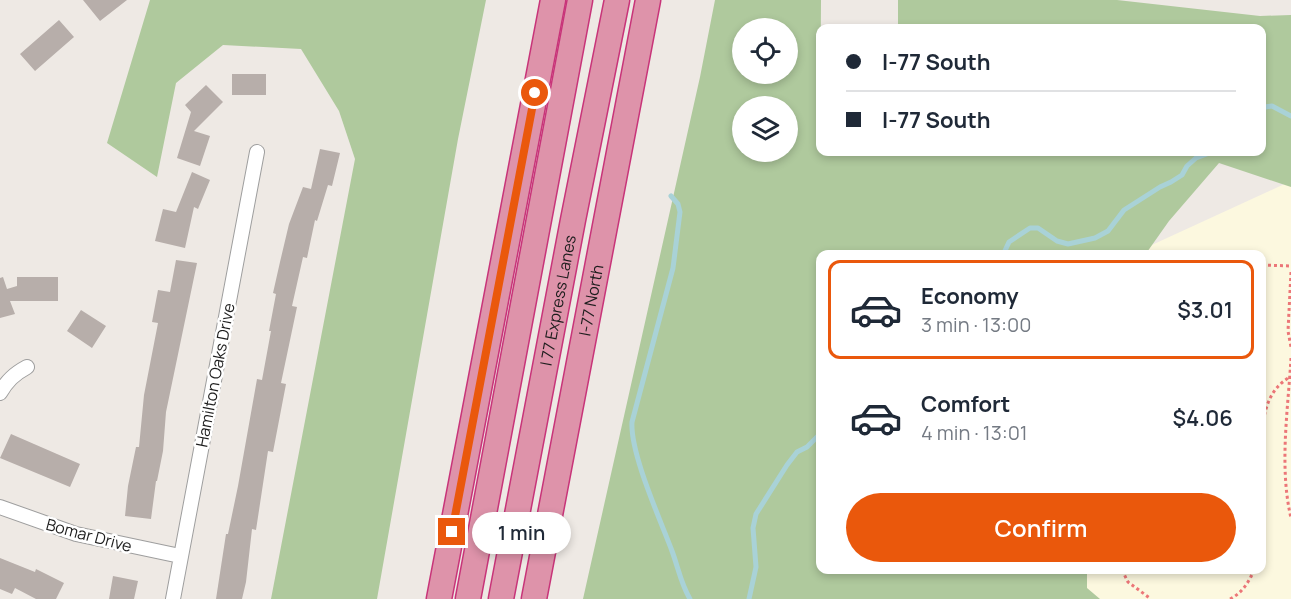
<!DOCTYPE html>
<meta charset="utf-8">
<style>
:root{--surface:#fff;--page:#f6f6f7;--text:#1f2937;--muted:#747a83;--line:#e0e1e3;--accent:#ea580c}
body{margin:0;font-family:Manrope,sans-serif;background:var(--page);color:var(--text);height:100vh;display:flex;flex-direction:column;font-size:22px;white-space:nowrap}
*{box-sizing:border-box;margin:0}
p{font-size:20px;color:var(--muted)}
.icon{flex:none;width:33px;height:33px;fill:none;stroke:currentColor;stroke-width:2;stroke-linecap:round;stroke-linejoin:round}
.map{position:relative;flex:1;overflow:hidden}
.details{position:absolute;left:816px;top:250px;width:450px;height:324px;display:flex;flex-direction:column;background:var(--surface);border-radius:12px;box-shadow:0 3px 9px #0003}
.details>*{flex:none}
.top-card{position:absolute;left:816px;top:24px;width:450px;height:132px;border-radius:12px;box-shadow:0 3px 9px #0003;display:grid;align-content:center;height:132px;padding:0 30px;background:var(--surface)}
.tools{position:absolute;left:732px;top:18px;display:grid;gap:12px}
.tools a{display:grid;place-items:center;width:66px;height:66px;border-radius:50%;background:var(--surface);box-shadow:0 3px 9px #0003;font-size:30px}
.end{position:absolute;width:27px;height:27px;margin:-14px;border:8px solid #ea580c;background:#fff;box-shadow:0 0 0 3px #fff}
.from{border-radius:50%}
.bubble{position:absolute;height:42px;border-radius:21px;background:var(--surface);box-shadow:0 3px 9px #0003;font-size:20px;font-weight:600;line-height:42px;text-align:center}
.top-card b{display:flex;align-items:center;gap:21px;height:57px;font-size:22px}
.top-card b+b{border-top:2px solid var(--line)}
.top-card i{width:15px;height:15px;background:var(--text)}
ul{padding:10px 0 0;list-style:none}
li{display:flex;align-items:center;gap:18px;height:99px;margin:0 12px 9px;padding:0 18px;border:3px solid transparent;border-radius:12px}
li div{flex:1}
li b{display:block;font-size:22px}
li em{font-style:normal;font-weight:600}
li.current{border-color:var(--accent)}
li>.icon{width:54px;height:54px;stroke-width:1.5}
.action{display:flex;gap:12px;margin-top:auto;padding:12px 30px}
.action a{flex:1;height:69px;border-radius:36px;background:var(--accent);color:#fff;font-size:24px;font-weight:600;line-height:69px;text-align:center}
.map>svg:first-child{display:block}
</style>
<div class="map">
<svg width="1291" height="599" viewBox="0 0 1291 599">
<rect width="100%" height="100%" fill="#eee9e4"/>
<path fill="#fcf8df" d="M1291 181V599H1040V570H1262V255H1130Z"/>
<path fill="#afc99d" fill-rule="evenodd" d="M150 0H486L458 139 377 599H271L355 159 339 111 301 49 223 45 176 83 157 177 107 143Z
M715 0H821L820 152H1262V28H863L898 24V0H1117L1260 16 1291 15V187L1219 163 1169 221 1145 255H820V570H1087V588L1100 599H583L700 77ZM788 28V74H742V28ZM742 106H788V152H742Z"/>
<g fill="none" stroke-linecap="round" stroke-linejoin="round">
<path stroke="#a9d2d7" stroke-width="5" d="M1262 112 1265 107 1272 106 1291 116
M671 196 678 204 680 212 673 268 632 422C630 453 660 519 672 551 678 567 681 584 690 599
M1003 255 1009 242 1030 228H1038L1057 241 1068 244 1095 238 1108 231 1124 210 1160 187 1171 182 1182 175 1187 166 1196 158 1212 152
M749 599 756 567 753 528 756 514 787 465 797 452 807 447 820 434"/>
</g>
<path fill="#b7aeaa" d="M83 0H127L100 21Z
M59 20 74 37 35 71 20 54Z
M232 74H266V95H232Z
M206 85 223 102 194 131 210 136 200 166 177 158 191 112 185 105Z
M320 149 340 153 332 186 328 185 317 221 315 220 307 258 303 257 292 306 297 307 281 383 286 384 273 452 268 451 256 530 252 529 246 582 242 599H216L226 534H228L238 486 257 379 262 380 271 331H269L276 294 273 293 280 262 289 224 303 187 311 189Z
M192 172 210 180 198 209 194 207 185 248 155 241 163 209 176 212Z
M176 260 197 263 166 412 163 451 157 481H156L151 519 125 516 128 486 136 447H139L144 395 158 323 152 322 158 290 170 292Z
M3 277 7 289 17 286V277H58V301H10L15 314 0 318V278Z
M81 310 106 326 92 348 67 331Z
M11 434 80 464 70 487 0 458Z
M0 558 35 572 36 569 64 583 56 599H36L15 588 12 594 0 589Z
M113 576 138 581 134 599H109Z"/>
<g fill="none" stroke-linecap="round" stroke-linejoin="round">
<g stroke="#9e9e9e" stroke-width="16">
<path id="street" d="M0 393C7 381 14 374 27 367
M0 507 76 534 180 556
M173 599 257 152"/>
</g>
<g stroke="#c83479" stroke-width="27">
<g id="highway">
<path d="M439 599 553 0"/>
<path d="M468 599 580 0"/>
<path id="s1" d="M501 599 573 220 617 0"/>
<path id="s2" d="M534 599 648 0"/>
</g>
</g>
<path stroke="#ec7678" stroke-width="3" stroke-dasharray="3 3" stroke-linecap="butt" d="M1262 265 1291 266
M1291 272 1288 331 1291 347
M1291 358C1288 410 1279 467 1291 518
M1262 433C1264 410 1269 389 1290 377
M1122 570 1128 582 1151 599
M1230 599C1242 593 1249 582 1254 570"/>
<use href="#street" stroke="#fff" stroke-width="14"/>
<use href="#highway" stroke="#de93aa" stroke-width="24"/>
</g>
<g fill="none" stroke-linecap="round" stroke-linejoin="round">
<path stroke="#ea580c" stroke-width="8" d="M452 532 535 93"/>
</g>
<g text-anchor="middle" stroke-width="5" stroke-linejoin="round" paint-order="stroke">
<g font-size="16" fill="#1d1d1d" stroke="#fff">
<text dy="6" stroke="none"><textPath href="#s1" startOffset="304">I 77 Express Lanes</textPath></text>
<text dy="6" stroke="none"><textPath href="#s2" startOffset="304">I-77 North</textPath></text>
<text transform="translate(215 375) rotate(-79)" y="6">Hamilton Oaks Drive</text>
<text transform="translate(89 535) rotate(15)" y="6">Bomar Drive</text>
</g>
</g>
</svg>
<div class="tools">
<a><svg class="icon" aria-label="locate" viewBox="0 0 24 24"><circle cx="12" cy="12" r="6"/><path d="M12 2v4M12 18v4M2 12h4M18 12h4"/></svg></a>
<a><svg class="icon" aria-label="layers" viewBox="0 0 24 24"><path d="M12 4l9 5-9 5-9-5zM3 14l9 5 9-5"/></svg></a>
</div>
<i class="end from" style="left:535px;top:93px"></i>
<i class="end" style="left:452px;top:532px"></i>
<div class="bubble" style="left:472px;top:512px;width:99px">1 min</div>
<div class="top-card">
<b><i class="from"></i>I-77 South</b>
<b><i></i>I-77 South</b>
</div>
<section class="details">
<ul>
<li class="current"><svg class="icon" aria-label="car" viewBox="0 0 24 24"><path d="M5 17H2v-5l4-1 3-4h7l3 4 3 1v5h-3M9 17h6M6 11h13"/><circle cx="7" cy="17" r="2"/><circle cx="17" cy="17" r="2"/></svg><div><b>Economy</b><p>3 min · 13:00</p></div><em>$3.01</em></li>
<li><svg class="icon" aria-label="car" viewBox="0 0 24 24"><path d="M5 17H2v-5l4-1 3-4h7l3 4 3 1v5h-3M9 17h6M6 11h13"/><circle cx="7" cy="17" r="2"/><circle cx="17" cy="17" r="2"/></svg><div><b>Comfort</b><p>4 min · 13:01</p></div><em>$4.06</em></li>
</ul>
<div class="action"><a>Confirm</a></div>
</section>
</div>
